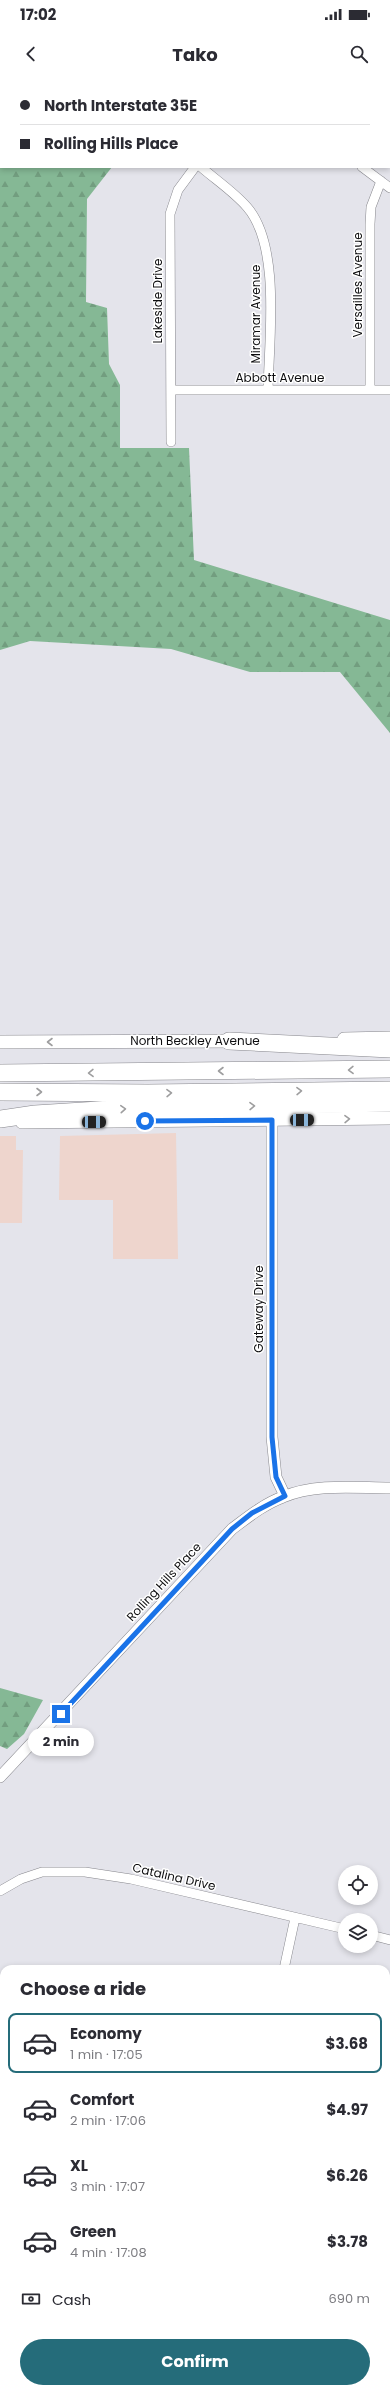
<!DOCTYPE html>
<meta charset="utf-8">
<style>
:root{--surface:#fff;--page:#f7f7f7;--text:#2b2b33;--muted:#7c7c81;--line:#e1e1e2;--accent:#256c7a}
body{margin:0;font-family:Poppins,sans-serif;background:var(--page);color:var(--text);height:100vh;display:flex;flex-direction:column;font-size:15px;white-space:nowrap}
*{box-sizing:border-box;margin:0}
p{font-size:13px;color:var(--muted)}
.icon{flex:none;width:22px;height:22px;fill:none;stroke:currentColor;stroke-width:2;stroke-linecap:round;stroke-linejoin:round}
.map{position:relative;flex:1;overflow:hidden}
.panel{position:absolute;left:0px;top:1885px;width:390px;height:428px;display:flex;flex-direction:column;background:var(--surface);border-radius:12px 12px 0 0;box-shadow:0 2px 6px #0003}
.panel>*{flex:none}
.guide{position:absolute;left:0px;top:0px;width:390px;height:88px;box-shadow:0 2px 6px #0003;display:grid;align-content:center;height:88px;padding:0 20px;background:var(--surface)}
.fabs{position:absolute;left:338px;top:1785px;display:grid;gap:8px}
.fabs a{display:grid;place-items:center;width:40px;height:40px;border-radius:50%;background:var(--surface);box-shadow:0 2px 6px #0003;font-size:20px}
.end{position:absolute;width:18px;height:18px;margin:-9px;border:5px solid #1a73e8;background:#fff;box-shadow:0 0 0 2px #fff}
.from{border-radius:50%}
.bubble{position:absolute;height:28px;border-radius:14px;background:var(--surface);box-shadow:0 2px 6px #0003;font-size:13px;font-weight:700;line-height:28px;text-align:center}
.car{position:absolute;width:12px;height:24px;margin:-12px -6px;border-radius:5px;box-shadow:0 0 3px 1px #0007;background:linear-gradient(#222 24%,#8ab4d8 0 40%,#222 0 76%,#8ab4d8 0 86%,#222 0)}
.guide b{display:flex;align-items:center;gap:14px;height:38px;font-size:15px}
.guide b+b{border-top:1px solid var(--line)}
.guide i{width:10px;height:10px;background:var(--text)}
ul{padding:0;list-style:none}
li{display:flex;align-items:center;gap:12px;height:60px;margin:0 8px 6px;padding:0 12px;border:2px solid transparent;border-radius:8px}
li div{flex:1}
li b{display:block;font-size:15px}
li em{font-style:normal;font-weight:700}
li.on{border-color:var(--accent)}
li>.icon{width:36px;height:36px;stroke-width:1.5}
h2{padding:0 20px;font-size:18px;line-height:48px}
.pay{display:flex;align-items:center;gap:10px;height:44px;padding:0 20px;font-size:15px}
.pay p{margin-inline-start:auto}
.button{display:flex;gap:8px;margin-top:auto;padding:8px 20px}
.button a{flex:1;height:46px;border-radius:24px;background:var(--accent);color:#fff;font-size:16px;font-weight:700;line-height:46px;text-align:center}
.status{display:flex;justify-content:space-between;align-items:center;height:28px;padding:0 20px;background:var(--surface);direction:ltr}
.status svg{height:11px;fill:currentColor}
header{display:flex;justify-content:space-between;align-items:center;height:52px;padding:0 20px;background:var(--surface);font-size:18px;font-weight:700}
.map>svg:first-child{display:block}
</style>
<div class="status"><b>17:02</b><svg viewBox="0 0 49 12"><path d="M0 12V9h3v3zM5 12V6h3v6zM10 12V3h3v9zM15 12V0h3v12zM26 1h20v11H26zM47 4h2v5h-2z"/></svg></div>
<header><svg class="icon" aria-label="back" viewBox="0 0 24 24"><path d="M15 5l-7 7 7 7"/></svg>Tako<svg class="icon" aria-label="search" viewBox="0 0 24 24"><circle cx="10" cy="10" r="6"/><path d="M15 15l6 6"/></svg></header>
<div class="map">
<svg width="390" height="2313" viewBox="0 0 390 2313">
<defs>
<pattern id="forest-firs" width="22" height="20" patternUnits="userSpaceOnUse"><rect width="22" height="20" fill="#85b895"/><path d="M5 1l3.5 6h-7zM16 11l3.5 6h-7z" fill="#729d7f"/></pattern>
</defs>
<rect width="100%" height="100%" fill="#e4e4eb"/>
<path fill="#eed5cd" d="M176 1053 178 1179H113V1120H59L60 1056Z
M0 1056H16V1070H23L22 1143H0Z"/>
<path fill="url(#forest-firs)" d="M0 0H194L1 1V87H112L87 119 86 222 107 228 109 284 120 305V368H189L194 480 390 540V653L340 592H250L171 569 30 561 0 570Z
M0 1608 43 1620 24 1654 7 1669 0 1666Z"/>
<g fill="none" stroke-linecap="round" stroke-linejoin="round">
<path stroke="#579fa7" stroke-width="14" d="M43 1 44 0
M0 34H1"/>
<g stroke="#86868c" stroke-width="10">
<path id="minor" d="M201 87C216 100 234 112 247 127 281 166 269 260 268 310
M362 87 390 108
M171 310H390
M370 310V144L371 127 381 101
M171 362 170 134 178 110 195 87
M0 1811 21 1799 42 1792H85L131 1799 345 1849
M371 1855 390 1860
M284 1889 295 1838
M0 1926 4 1925
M0 2216H4"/>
</g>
<g stroke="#86868c" stroke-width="12">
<path id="tertiary" d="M272 1040V1357L276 1397 285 1416
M0 1697 232 1449C248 1437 264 1424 283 1417 316 1403 356 1408 390 1408"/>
</g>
<g stroke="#86868c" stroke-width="14">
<path id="secondary" d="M344 959 390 958
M0 962 238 961
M22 1042 390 1038"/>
</g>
<g stroke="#86868c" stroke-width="18">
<path id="motorway" d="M229 961 390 969
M0 993 390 989
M0 1012 148 1013 390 1010
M0 1039 35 1034 131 1028 390 1023"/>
</g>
<use href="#minor" stroke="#fff" stroke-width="9"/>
<use href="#tertiary" stroke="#fff" stroke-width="11"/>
<use href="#secondary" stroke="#fff" stroke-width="13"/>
<use href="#motorway" stroke="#fff" stroke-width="17"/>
</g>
<defs><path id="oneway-chevron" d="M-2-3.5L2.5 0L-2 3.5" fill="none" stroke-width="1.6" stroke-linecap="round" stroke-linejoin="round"/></defs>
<g stroke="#9e9e9f">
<use href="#oneway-chevron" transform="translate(50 962) rotate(180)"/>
<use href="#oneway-chevron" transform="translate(351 990) rotate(179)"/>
<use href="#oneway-chevron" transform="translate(221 991) rotate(180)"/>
<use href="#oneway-chevron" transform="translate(91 993) rotate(179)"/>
<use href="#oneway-chevron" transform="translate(299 1011) rotate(-1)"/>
<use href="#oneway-chevron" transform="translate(39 1012)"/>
<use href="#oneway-chevron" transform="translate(169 1013) rotate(-1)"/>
<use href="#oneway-chevron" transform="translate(252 1026) rotate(-1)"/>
<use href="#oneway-chevron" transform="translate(123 1029) rotate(-4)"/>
<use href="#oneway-chevron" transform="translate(347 1039) rotate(-1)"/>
</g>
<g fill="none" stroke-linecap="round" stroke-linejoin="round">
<path stroke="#1a73e8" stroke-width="5" d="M61 1634 232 1449 252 1433 285 1416 276 1397 272 1357V1040L145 1041"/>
</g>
<g text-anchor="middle" stroke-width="3" stroke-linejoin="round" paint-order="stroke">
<g font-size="12" fill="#0d0d0f" stroke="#fff">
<text transform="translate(358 205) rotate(-90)" y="4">Versailles Avenue</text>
<text transform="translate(158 221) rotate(-90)" y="4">Lakeside Drive</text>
<text transform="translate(256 234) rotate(-90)" y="4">Miramar Avenue</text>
<text x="280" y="302">Abbott Avenue</text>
<text x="195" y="965">North Beckley Avenue</text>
<text transform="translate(259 1229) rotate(-90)" y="4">Gateway Drive</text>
<text transform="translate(164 1502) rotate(-47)" y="4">Rolling Hills Place</text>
<text transform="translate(174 1797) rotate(13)" y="4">Catalina Drive</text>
</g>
</g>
</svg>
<div class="fabs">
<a><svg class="icon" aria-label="locate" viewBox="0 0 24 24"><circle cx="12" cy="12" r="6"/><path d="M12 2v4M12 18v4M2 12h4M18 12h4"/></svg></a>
<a><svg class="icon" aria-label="layers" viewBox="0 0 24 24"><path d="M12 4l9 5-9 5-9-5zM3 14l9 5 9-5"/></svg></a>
</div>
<i class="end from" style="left:145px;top:1041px"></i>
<i class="end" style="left:61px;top:1634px"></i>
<div class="bubble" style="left:28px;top:1648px;width:66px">2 min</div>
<i class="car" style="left:302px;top:1040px;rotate:89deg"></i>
<i class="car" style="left:94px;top:1042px;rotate:90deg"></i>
<div class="guide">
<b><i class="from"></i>North Interstate 35E</b>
<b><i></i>Rolling Hills Place</b>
</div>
<section class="panel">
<h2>Choose a ride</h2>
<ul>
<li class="on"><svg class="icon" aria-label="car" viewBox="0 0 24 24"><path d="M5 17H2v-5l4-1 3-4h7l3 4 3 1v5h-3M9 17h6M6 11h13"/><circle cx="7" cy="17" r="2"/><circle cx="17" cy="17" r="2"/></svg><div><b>Economy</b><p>1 min · 17:05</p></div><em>$3.68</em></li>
<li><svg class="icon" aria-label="car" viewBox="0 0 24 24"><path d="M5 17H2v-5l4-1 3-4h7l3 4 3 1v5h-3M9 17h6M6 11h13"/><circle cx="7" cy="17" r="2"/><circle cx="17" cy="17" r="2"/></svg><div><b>Comfort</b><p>2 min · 17:06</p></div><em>$4.97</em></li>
<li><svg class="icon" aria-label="car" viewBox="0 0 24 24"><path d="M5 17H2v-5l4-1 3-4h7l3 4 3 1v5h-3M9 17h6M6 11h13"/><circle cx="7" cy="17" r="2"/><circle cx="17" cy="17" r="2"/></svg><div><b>XL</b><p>3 min · 17:07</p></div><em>$6.26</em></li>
<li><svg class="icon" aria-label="car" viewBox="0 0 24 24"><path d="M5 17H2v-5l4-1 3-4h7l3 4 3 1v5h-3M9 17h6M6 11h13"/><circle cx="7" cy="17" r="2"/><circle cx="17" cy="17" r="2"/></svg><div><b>Green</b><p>4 min · 17:08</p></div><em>$3.78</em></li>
</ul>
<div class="pay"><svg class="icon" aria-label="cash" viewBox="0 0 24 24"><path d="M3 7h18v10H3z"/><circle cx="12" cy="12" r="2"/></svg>Cash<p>690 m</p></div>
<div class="button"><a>Confirm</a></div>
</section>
</div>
